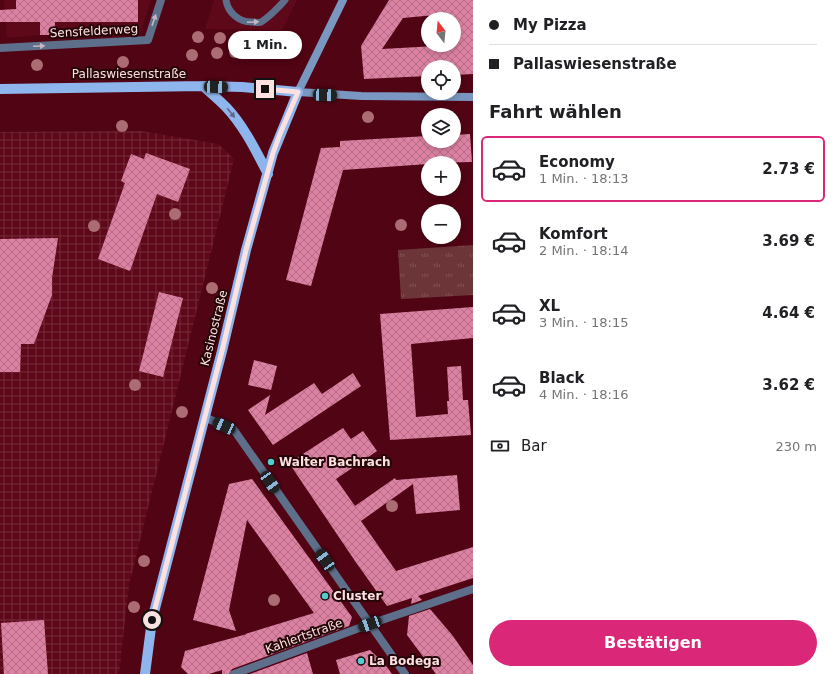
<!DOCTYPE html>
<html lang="de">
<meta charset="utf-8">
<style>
:root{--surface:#fff;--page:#f2f2f2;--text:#202124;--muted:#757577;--line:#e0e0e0;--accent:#db2777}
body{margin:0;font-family:"DejaVu Sans",sans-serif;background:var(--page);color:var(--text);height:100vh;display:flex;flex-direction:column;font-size:15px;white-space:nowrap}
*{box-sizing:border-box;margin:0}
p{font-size:13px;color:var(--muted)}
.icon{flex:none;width:22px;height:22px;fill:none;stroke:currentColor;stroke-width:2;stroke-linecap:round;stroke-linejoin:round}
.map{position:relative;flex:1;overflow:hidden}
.drawer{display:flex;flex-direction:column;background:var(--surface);width:360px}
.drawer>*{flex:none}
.hud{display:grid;align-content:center;height:88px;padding:0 16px;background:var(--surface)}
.needle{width:26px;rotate:344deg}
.fabs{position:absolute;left:421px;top:12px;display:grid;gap:8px}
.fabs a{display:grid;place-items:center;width:40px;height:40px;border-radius:50%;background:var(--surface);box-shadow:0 2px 6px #0003;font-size:20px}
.end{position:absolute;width:18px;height:18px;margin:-9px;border:5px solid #fde0e0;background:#111;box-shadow:0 0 0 2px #111}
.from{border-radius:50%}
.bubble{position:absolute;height:28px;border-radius:14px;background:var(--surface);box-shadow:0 2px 6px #0003;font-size:13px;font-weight:700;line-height:28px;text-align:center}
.car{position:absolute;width:12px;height:24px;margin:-12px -6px;border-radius:5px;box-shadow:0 0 3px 1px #0007;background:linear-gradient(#222 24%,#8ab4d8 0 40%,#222 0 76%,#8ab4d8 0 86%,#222 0)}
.hud b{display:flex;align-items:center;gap:14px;height:38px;font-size:15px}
.hud b+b{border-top:1px solid var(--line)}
.hud i{width:10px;height:10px;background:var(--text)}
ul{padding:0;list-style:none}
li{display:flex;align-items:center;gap:12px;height:66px;margin:0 8px 6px;padding:0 8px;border:2px solid transparent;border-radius:6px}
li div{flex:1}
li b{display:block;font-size:15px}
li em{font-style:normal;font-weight:700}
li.selected{border-color:var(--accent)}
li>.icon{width:36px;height:36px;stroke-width:1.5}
h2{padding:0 16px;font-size:18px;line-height:48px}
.pay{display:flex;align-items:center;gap:10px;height:44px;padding:0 16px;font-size:15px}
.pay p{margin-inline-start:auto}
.button{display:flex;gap:8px;margin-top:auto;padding:8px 16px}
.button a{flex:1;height:46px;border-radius:24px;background:var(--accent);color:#fff;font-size:16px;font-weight:700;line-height:46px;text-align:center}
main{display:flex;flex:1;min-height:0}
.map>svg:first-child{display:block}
</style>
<main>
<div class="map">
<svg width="473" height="674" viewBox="0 0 473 674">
<defs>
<pattern id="industrial-grid" width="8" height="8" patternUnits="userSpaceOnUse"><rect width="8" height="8" fill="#5e091a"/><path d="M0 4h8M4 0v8" fill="none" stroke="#762d3b"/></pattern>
<pattern id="grass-tufts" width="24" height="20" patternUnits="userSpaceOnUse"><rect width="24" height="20" fill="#6c3639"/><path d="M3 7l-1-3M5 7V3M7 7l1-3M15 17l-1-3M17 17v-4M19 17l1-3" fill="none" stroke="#825355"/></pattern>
<pattern id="building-cross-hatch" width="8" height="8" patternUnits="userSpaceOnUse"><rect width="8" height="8" fill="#dc81a2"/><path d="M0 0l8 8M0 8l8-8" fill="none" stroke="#b16e86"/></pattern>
</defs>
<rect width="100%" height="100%" fill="#500414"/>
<path fill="#5e091a" d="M4 0H151L140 35H40L7 38Z
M214 0H297L282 30 205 29Z"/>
<path fill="url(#industrial-grid)" d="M141 131 218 144 234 159 129 585 119 674H0V132Z"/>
<path fill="url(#grass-tufts)" d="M473 245V295L401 299 398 250Z"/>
<path fill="url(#building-cross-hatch)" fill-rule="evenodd" d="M16 0H138V22H55V35H40V22H0V10L16 9Z
M389 0H473V74L454 75V67H428V76L364 79 361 46ZM435 15V19H454V45L382 49 403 18Z
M470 134 472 162 428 163V164L343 170 311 286 286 280 321 148 340 147V141L428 136V141H454V135Z
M146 153 190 169 178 202 157 194 130 271 98 259 125 183 121 181 131 154 144 159Z
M58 238 52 278V295L34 344H21L20 372H0V239Z
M159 292 183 298 163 377 139 371Z
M473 307V338L411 344 416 417 448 414 447 401H449L447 367 461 366 463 400H468L471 435 390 440 380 314Z
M254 360 277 366 271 390 248 385Z
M353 373 361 386 273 445 248 410 270 395 265 415 314 383 322 394Z
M343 428 351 439 363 431 377 451 336 479 355 506 395 478 396 480 457 475 460 510 416 514 413 484 361 521 396 571 473 547V578L418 596 422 600 411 604 412 598 387 606 355 561 289 463Z
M252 479 352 617 349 626 232 669 229 674H222V670L209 674H188L181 667 185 651 247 634H245L314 613 247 520 229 610 236 631 193 620 229 484Z
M430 609 453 636 473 665V674H436L407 635 409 616Z
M44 620 48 674H4L1 623Z
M370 650 384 663 392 674H340L336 660Z
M307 653 313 674H250Z"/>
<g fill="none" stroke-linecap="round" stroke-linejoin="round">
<path stroke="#5d6f8a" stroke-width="7" d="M226 0C228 13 239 22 252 22 255 22 259 23 261 22 268 18 280 6 285 0"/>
<path stroke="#5d6f8a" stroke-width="8" d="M0 48 148 40 161 0
M204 417 234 430 405 674
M234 674 370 624 473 589"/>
<path stroke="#7997c1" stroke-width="8" d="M343 0 298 92 361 96 473 97"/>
<path stroke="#8fb5ed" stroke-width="10" d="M203 86C211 93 219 100 226 107 244 126 256 151 268 174
M0 89 203 86 242 87 298 92 273 153 246 250 222 351 152 620 145 674"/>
</g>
<g fill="#ab6c74">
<circle cx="198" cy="37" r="6"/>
<circle cx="263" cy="37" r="6"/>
<circle cx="220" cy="38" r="6"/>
<circle cx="241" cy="39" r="6"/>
<circle cx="235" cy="52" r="6"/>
<circle cx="217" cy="53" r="6"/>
<circle cx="256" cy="53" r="6"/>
<circle cx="192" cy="55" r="6"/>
<circle cx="123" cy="62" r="6"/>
<circle cx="37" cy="65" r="6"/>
<circle cx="368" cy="117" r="6"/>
<circle cx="122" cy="126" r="6"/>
<circle cx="175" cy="214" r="6"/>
<circle cx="401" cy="225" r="6"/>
<circle cx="94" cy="226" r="6"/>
<circle cx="212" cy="288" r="6"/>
<circle cx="135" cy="385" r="6"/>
<circle cx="182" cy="412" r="6"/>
<circle cx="392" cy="506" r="6"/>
<circle cx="144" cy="561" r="6"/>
<circle cx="274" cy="600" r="6"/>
<circle cx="134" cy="607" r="6"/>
</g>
<defs><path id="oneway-solid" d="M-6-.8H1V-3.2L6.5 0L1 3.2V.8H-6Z"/></defs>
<g fill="#c5b8c2">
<use href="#oneway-solid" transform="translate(154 20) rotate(-71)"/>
<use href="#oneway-solid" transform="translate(253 22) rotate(-2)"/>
<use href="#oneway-solid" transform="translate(39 46) rotate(-3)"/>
</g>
<use fill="#5f6686" href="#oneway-solid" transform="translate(231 113) rotate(51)"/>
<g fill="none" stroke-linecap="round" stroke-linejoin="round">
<path stroke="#fde0e0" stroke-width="5" d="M152 620 222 351 246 250 273 153 280 134 298 92 265 89"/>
</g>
<g fill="#52cdd0" stroke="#240508" stroke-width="1.5">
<circle cx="271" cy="462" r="4"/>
<circle cx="325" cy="596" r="4"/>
<circle cx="361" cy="661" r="4"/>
</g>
<g text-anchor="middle" stroke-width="4" stroke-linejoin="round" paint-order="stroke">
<g font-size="12" fill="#fde0e0" stroke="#240508">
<text transform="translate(94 31) rotate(-3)" y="4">Sensfelderweg</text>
<text x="129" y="78">Pallaswiesenstraße</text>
<text transform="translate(214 328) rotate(-76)" y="4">Kasinostraße</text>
<text transform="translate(304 636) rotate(-20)" y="4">Kahlertstraße</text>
</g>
<g font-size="12" font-weight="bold" fill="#fde0e0" stroke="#240508" text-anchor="start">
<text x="279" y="466">Walter Bachrach</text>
<text x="333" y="600">Cluster</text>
<text x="369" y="665">La Bodega</text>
</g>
</g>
</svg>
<div class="fabs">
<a><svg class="needle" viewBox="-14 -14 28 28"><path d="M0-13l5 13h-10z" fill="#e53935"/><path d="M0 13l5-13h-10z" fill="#757577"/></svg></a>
<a><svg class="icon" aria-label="locate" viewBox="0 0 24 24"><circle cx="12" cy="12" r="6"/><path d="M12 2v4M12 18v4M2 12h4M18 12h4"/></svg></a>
<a><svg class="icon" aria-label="layers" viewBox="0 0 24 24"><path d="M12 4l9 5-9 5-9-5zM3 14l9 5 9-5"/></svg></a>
<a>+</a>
<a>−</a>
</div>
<i class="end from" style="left:152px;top:620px"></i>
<i class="end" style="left:265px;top:89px"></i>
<div class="bubble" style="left:228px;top:31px;width:74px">1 Min.</div>
<i class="car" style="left:216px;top:87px;rotate:92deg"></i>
<i class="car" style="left:325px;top:95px;rotate:92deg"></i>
<i class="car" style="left:224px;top:426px;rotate:294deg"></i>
<i class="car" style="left:270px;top:482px;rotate:145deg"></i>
<i class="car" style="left:325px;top:560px;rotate:325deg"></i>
<i class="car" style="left:370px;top:624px;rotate:250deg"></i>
</div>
<section class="drawer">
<div class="hud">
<b><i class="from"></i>My Pizza</b>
<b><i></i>Pallaswiesenstraße</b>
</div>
<h2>Fahrt wählen</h2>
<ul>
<li class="selected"><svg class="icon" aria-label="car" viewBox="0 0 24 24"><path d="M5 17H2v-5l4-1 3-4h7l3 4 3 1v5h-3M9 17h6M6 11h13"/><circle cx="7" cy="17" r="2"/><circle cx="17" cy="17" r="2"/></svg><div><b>Economy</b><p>1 Min. · 18:13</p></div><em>2.73 €</em></li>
<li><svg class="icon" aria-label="car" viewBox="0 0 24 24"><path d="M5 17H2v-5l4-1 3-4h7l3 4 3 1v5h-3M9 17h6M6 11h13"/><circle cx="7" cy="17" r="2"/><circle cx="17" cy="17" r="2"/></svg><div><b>Komfort</b><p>2 Min. · 18:14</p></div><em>3.69 €</em></li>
<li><svg class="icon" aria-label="car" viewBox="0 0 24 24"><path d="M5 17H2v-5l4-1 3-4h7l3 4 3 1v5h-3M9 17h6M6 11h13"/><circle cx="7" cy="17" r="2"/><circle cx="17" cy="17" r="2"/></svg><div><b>XL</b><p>3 Min. · 18:15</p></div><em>4.64 €</em></li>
<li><svg class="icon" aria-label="car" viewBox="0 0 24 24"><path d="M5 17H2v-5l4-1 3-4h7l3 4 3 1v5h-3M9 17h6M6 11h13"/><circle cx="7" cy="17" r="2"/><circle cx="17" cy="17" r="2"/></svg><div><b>Black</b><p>4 Min. · 18:16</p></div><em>3.62 €</em></li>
</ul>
<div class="pay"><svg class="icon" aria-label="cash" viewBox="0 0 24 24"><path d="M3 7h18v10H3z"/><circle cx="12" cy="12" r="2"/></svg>Bar<p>230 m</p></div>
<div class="button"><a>Bestätigen</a></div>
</section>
</main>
